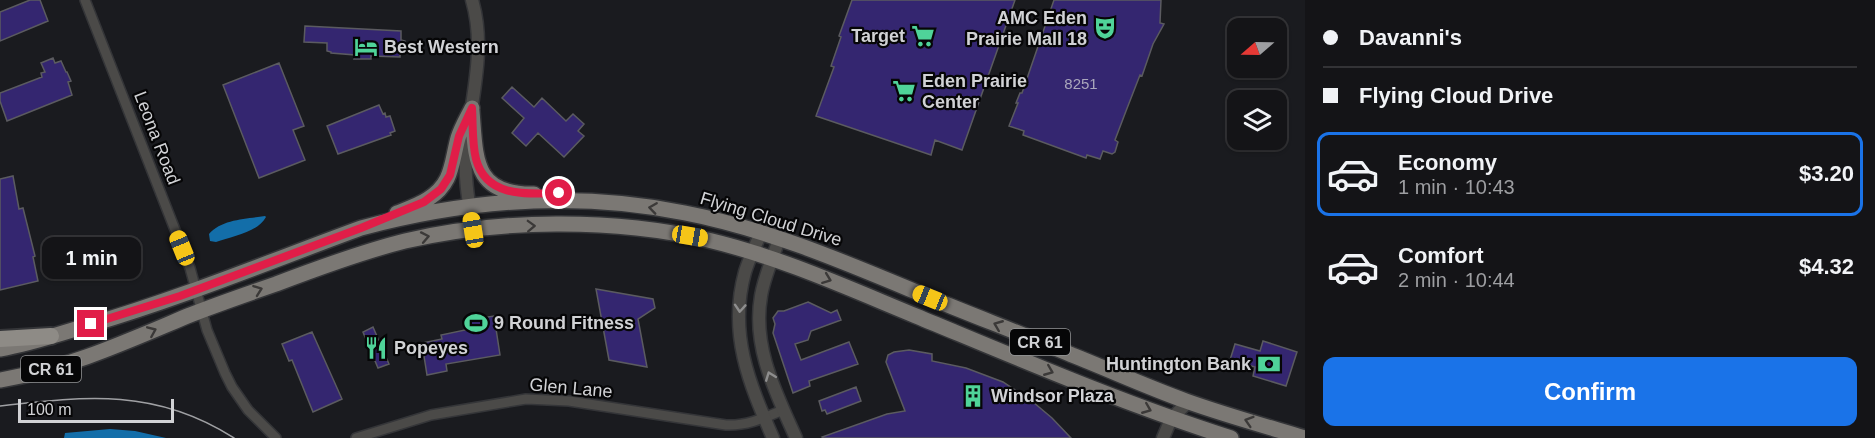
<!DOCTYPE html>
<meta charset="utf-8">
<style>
:root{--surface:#141417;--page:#212124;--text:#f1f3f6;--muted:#9d9ea1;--line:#333336;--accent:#1a73e8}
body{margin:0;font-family:Helvetica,sans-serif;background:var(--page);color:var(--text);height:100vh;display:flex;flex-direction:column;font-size:22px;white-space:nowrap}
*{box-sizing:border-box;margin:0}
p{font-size:20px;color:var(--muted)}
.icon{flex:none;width:33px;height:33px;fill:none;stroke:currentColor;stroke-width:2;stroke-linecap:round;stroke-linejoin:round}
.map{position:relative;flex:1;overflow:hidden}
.sheet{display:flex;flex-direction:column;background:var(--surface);width:570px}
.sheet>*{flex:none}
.hud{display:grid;align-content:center;height:132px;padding:0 18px;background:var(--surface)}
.needle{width:39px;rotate:250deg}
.tools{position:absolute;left:1227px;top:18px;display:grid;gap:12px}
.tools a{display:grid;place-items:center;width:60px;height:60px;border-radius:12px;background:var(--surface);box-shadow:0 2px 4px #0004,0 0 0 2px var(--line);font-size:30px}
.scale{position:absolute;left:18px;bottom:15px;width:156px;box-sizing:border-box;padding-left:6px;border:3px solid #d1d2d5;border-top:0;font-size:16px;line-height:21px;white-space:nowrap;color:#d1d2d5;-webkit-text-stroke:4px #060607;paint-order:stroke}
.end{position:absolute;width:27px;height:27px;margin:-14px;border:8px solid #e11d48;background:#fff;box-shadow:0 0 0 3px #fff}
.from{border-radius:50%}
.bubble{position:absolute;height:42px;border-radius:12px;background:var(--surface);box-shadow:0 2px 4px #0004,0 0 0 2px var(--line);font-size:20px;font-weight:700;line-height:42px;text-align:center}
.car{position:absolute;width:18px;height:36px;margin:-18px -9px;border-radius:8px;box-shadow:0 0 4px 2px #0007;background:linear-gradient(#f5c518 24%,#345 0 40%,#f5c518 0 76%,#345 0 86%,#f5c518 0)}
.hud b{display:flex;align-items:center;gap:21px;height:57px;font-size:22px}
.hud b+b{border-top:2px solid var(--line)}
.hud i{width:15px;height:15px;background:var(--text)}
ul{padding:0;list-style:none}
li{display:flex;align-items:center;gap:18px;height:84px;margin:0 12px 9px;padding:0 6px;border:3px solid transparent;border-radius:12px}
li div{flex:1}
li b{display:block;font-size:22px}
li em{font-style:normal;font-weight:700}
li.selected{border-color:var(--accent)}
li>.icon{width:54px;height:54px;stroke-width:1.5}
.action{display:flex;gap:12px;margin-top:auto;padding:12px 18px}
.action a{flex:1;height:69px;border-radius:12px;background:var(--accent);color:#fff;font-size:24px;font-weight:700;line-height:69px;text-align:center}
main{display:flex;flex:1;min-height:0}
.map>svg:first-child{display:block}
</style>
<main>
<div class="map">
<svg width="1305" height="438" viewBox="0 0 1305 438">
<rect width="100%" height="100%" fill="#1a1b1f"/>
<path fill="#136ea9" d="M265 216 266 217C257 233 232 236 216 242L210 241 209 234C222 219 247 219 265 216Z
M110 429 135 431 166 438H64L65 433Z"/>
<path fill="#342670" stroke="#5b5b60" stroke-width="1.5" d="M30 0H40L48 21 0 41V12Z
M852 0H1015L962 150 935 140 931 155 816 116 834 67 831 66 841 37 839 36Z
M1054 0H1161L1160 23 1164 24 1153 44 1142 76 1140 75 1126 111 1115 140 1118 142 1115 152 1112 154 1103 151 1100 159 1087 155 1086 158 1023 135 1024 131 1009 126 1018 103H1016L1020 93H1022Z
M305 26 401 31V40L405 41 404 52H400V57L371 56V59H354L355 55 331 53V52L327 51V43L304 42Z
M53 58 55 63 61 61 66 72H67L71 81 68 82 72 95 7 121 0 101V93L42 77 41 73 45 72 41 63Z
M279 63 304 126 293 130 305 160 259 178 223 85Z
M512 87 534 107 542 98 566 121 573 114 584 124 578 131 584 136 564 157 538 133 526 146 512 133 524 118 502 98Z
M379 105 383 114 385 113 386 117 390 116 395 131 390 133 391 135 338 154 327 126Z
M13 176 19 209 23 208 35 256 33 257 38 281 0 290V179Z
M596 289 653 299 655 308 638 319 647 367 609 360Z
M808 302 831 313 837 310 841 320 811 331 808 340 795 344 801 360 849 342 858 364 809 381 810 386 793 393 773 333 775 324 773 318 778 311H784Z
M494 316 500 355 446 364 447 371 427 375 422 343 442 339 441 335 470 329 469 320Z
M373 327 389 364 378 368 363 332Z
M312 332 342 399 313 412 292 360 289 361 282 344Z
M1263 341 1297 352 1286 386 1253 376 1255 367 1230 360 1235 344 1260 351Z
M909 350 932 354V361L966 368 1003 382 1033 402 1052 418 1071 438H823L822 437 887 414 905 411 886 362 888 355 894 352Z
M856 387 861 401 827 414 825 410 822 411 819 401Z"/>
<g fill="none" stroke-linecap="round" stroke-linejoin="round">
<g stroke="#343538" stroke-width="12">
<path id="minor" d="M85 0 190 268 207 330 225 373 232 387 248 410 276 438
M356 438 431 415 526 399 569 401 726 425C747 426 764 418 783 410"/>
</g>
<g stroke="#343538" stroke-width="15">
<path id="tertiary" d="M472 0C487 51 470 101 466 151 464 178 469 204 473 230
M761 233C755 246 749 259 745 272 728 333 749 383 773 438
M779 239C773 258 764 277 761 296 752 347 776 393 796 438
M1163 438 1171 419 1188 402"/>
</g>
<g stroke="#343538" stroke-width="18">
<path id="primary" d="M472 111C476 159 473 195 534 194
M397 213C407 209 419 205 428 199 453 183 451 164 458 138 461 128 467 118 472 108
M0 349C30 344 59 334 89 325 181 298 271 261 361 228 466 200 578 191 685 213 773 230 856 267 938 301 982 319 1027 336 1072 355 1110 370 1147 387 1186 401 1225 415 1265 426 1305 438
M0 380C67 369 128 341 190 315 218 304 247 294 276 284 318 268 361 252 405 241 499 219 614 218 708 240 780 257 848 288 916 316 1020 359 1124 404 1231 438"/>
</g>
<g stroke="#343538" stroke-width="20">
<path id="motorway" d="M0 339 51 336"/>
</g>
<use href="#minor" stroke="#4b4a48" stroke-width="9"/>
<use href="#tertiary" stroke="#4b4a48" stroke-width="12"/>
<use href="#primary" stroke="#7b7874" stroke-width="15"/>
<use href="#motorway" stroke="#8e8b86" stroke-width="16"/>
<path stroke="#9fa0a3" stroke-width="1.5" d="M0 406C87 396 156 388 234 438"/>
</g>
<defs><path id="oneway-chevron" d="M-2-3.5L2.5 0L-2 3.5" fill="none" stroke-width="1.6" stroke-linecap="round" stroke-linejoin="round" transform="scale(1.5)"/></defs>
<g stroke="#3b3938">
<use href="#oneway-chevron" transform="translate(653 208) rotate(-172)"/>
<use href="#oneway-chevron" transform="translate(531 226) rotate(-2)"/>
<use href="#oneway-chevron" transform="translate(425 237) rotate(-11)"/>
<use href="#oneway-chevron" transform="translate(827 279) rotate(21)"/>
<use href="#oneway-chevron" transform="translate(258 290) rotate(-20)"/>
<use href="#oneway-chevron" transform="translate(998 325) rotate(-158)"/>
<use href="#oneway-chevron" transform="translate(152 331) rotate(-23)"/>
<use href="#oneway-chevron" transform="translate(1049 371) rotate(22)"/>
<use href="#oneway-chevron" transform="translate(1147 409) rotate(22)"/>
<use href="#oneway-chevron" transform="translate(1249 421) rotate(-163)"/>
</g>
<g stroke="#8e8e8e">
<use href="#oneway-chevron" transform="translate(740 308) rotate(94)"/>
<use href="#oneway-chevron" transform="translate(770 376) rotate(-111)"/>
</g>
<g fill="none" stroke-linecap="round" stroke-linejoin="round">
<path stroke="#e11d48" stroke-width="8" d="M91 324 180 296 361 228 424 202 441 189 450 175 459 136 472 108C473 124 472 143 476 159 486 198 528 194 559 193"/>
</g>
<defs>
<g id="theatre-bare" transform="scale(1.8)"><path d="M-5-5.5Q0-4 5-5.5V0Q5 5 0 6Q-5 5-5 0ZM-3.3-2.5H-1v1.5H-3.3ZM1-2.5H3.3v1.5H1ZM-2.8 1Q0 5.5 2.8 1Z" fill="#4fd399" stroke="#060607" stroke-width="2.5" paint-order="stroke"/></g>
<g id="supermarket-bare" transform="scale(1.8)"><path d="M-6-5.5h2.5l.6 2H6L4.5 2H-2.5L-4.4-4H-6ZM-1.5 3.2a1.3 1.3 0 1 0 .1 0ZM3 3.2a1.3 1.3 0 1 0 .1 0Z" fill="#4fd399" stroke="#060607" stroke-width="2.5" paint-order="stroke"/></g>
<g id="hotel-bare" transform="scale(1.8)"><path d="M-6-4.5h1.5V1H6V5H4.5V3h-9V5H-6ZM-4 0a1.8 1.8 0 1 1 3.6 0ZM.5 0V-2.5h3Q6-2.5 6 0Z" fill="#4fd399" stroke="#060607" stroke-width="2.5" paint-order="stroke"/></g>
<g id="stadium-bare" transform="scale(1.8)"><path d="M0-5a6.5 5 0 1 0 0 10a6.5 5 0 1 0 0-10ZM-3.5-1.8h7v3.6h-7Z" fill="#4fd399" stroke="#060607" stroke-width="2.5" paint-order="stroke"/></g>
<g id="restaurant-bare" transform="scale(1.8)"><path d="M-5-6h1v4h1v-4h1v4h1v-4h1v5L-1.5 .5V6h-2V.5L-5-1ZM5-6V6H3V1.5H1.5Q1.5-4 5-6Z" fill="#4fd399" stroke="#060607" stroke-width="2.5" paint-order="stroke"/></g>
<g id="bank-bare" transform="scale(1.8)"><path d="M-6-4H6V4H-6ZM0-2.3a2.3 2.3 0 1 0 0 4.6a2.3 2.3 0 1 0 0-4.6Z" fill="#4fd399" stroke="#060607" stroke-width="2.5" paint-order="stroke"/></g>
<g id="building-bare" transform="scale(1.8)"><path d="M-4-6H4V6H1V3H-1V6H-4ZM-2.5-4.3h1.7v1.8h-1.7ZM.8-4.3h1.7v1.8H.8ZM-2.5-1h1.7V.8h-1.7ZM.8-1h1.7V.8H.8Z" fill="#4fd399" stroke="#060607" stroke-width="2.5" paint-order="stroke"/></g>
</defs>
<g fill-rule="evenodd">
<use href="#theatre-bare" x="1105" y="28"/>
<use href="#supermarket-bare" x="923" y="36"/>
<use href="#hotel-bare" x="366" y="47"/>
<use href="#supermarket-bare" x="904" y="91"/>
<use href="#stadium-bare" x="476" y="323"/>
<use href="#restaurant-bare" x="376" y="348"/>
<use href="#bank-bare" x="1269" y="364"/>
<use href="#building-bare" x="973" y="396"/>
</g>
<g text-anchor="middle" stroke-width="4.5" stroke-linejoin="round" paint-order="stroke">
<g font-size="15" fill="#aaa7bc">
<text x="1081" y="89">8251</text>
</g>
<g fill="#060607" stroke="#949597" stroke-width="1.5">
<rect x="1010" y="329" width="60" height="26" rx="4.5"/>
<rect x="21" y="356" width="60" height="26" rx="4.5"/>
</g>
<g font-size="16" font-weight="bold" fill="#d1d2d5">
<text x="1040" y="348">CR 61</text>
<text x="51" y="375">CR 61</text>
</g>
<g font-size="18" font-weight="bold" fill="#d1d2d5" stroke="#060607" text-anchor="start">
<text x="1087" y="24" text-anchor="end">AMC Eden<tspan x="1087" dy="21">Prairie Mall 18</tspan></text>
<text x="905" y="42" text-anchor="end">Target</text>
<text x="384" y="53">Best Western</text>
<text x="922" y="87">Eden Prairie<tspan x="922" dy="21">Center</tspan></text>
<text x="494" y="329">9 Round Fitness</text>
<text x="394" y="354">Popeyes</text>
<text x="1251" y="370" text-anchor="end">Huntington Bank</text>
<text x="991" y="402">Windsor Plaza</text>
</g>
<g font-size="18" fill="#d1d2d5" stroke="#060607">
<text transform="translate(157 138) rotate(69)" y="6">Leona Road</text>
<text transform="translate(771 219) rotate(17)" y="6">Flying Cloud Drive</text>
<text transform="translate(571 388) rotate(5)" y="6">Glen Lane</text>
</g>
</g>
</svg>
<div class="tools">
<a><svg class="needle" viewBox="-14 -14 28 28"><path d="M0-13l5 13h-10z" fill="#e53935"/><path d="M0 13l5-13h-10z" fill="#9d9ea1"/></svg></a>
<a><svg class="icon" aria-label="layers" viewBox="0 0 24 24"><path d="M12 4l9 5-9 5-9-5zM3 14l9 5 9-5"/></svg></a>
</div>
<div class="scale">100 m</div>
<i class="end from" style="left:559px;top:193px"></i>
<i class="end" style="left:91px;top:324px"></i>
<div class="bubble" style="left:42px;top:237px;width:99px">1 min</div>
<i class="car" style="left:473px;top:230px;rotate:351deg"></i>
<i class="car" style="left:690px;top:236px;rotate:100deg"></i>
<i class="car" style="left:182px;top:248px;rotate:338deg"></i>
<i class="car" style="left:930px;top:298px;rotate:292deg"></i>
</div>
<section class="sheet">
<div class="hud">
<b><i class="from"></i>Davanni's</b>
<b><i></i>Flying Cloud Drive</b>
</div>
<ul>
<li class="selected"><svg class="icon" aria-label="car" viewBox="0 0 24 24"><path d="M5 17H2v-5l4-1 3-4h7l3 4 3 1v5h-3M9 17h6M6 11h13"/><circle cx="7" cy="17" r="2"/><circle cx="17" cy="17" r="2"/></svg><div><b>Economy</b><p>1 min · 10:43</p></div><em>$3.20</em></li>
<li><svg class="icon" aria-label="car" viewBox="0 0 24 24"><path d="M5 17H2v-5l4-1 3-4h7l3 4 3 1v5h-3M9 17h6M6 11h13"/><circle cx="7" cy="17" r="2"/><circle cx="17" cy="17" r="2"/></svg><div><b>Comfort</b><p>2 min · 10:44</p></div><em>$4.32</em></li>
</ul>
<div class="action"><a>Confirm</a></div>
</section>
</main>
